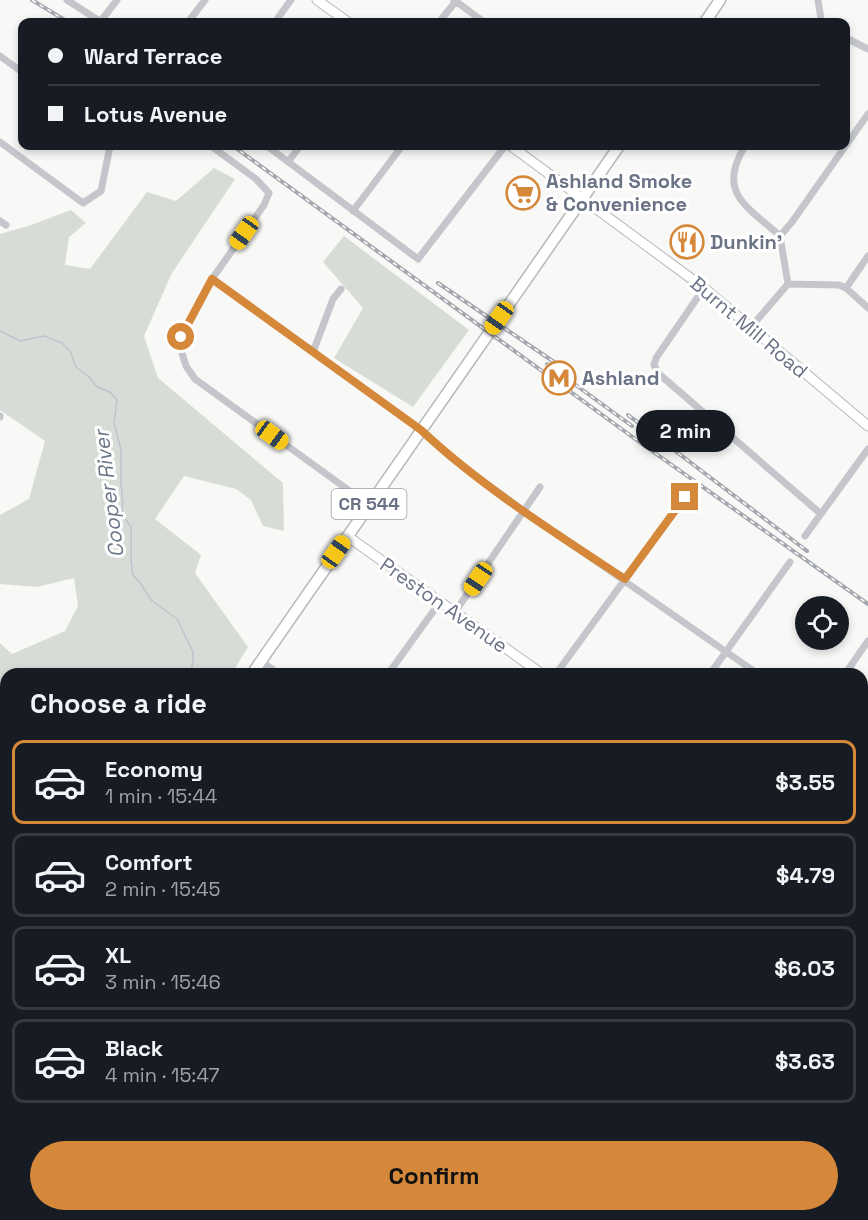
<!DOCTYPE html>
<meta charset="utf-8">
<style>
:root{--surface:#171b24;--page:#20242c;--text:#f1f3f6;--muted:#9ea1a6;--line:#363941;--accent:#d5873a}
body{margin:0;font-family:"Space Grotesk",sans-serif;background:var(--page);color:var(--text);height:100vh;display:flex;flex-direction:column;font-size:22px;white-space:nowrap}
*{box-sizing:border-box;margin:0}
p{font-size:20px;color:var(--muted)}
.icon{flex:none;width:33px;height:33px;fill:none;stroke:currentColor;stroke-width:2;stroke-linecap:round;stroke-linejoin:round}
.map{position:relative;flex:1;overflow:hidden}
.sheet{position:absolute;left:0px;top:668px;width:868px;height:554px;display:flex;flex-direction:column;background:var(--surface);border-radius:18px 18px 0 0;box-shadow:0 3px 9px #0003}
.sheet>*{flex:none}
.hud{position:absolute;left:18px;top:18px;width:832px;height:132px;border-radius:12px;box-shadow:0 3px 9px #0003;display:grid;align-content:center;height:132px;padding:0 30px;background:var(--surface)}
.buttons{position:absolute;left:795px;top:596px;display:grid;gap:12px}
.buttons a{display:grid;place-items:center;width:54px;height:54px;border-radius:50%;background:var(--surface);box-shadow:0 3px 9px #0003;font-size:30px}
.end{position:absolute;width:27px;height:27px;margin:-14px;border:8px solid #d5873a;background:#fff;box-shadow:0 0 0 3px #fff}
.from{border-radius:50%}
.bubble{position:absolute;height:42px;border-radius:21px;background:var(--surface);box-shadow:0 3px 9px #0003;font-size:20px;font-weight:600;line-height:42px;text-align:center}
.car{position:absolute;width:18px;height:36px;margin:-18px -9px;border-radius:8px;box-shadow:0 0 4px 2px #0007;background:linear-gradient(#f5c518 24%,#345 0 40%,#f5c518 0 76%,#345 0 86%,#f5c518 0)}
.hud b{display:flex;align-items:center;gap:21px;height:57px;font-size:22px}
.hud b+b{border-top:2px solid var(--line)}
.hud i{width:15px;height:15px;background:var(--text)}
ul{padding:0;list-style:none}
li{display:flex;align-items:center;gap:18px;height:84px;margin:0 12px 9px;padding:0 18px;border:3px solid var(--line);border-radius:12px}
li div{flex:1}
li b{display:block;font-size:22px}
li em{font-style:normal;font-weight:600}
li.on{border-color:var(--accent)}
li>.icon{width:54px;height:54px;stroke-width:1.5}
h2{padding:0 30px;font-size:27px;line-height:72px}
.cta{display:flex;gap:12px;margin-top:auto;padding:12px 30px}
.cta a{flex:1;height:69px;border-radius:36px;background:var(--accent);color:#111;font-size:24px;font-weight:600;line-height:69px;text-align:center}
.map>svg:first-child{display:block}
</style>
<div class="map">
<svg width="868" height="1220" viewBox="0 0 868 1220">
<rect width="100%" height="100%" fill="#f8f9f6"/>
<path fill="#e9e9ea" d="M140 1215H588L601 1220H135Z"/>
<path fill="#d7ddd6" d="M214 168 235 179 172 273 144 336 158 378 283 483 284 531 263 526 251 500 236 489 184 476 155 519 201 555 195 573 248 647 232 673 6 674V752L0 754V643L12 654 65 631 78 606 74 578 37 587 0 584V515L29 499 45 441 0 410V234L31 225 71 210 86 223 69 237 65 265 90 269 147 192 176 201Z
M344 236 469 330 413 407 334 358 363 308 323 262Z
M0 922 6 923V995L0 1010Z
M868 1011V1220H601L588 1215H862V1016Z
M0 1182 6 1184V1215H35L34 1220H0Z
M61 1215H140L135 1220H59Z"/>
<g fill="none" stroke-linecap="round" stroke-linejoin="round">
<path stroke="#bec4cc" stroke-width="1.5" d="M0 331 20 341 44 336 62 343 70 351 76 367 89 377 96 386 111 393 117 400 114 423 121 450V483L123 503 122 509 123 516 131 527V561L133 575 141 584 151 600 177 619 193 652V662L190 674
M624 1215 632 1220
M33 1220 42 1215
M641 1220H644"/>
<g stroke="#b7b9bf" stroke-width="11">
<path id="secondary" d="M317 0 348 22
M511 146 704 288 868 426
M347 536 542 674
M0 882 6 883
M862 921 868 927"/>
</g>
<g stroke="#b6b8bd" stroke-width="13">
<path id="primary" d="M705 22 720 0
M252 674 619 146
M48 1220 50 1215"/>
</g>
<path stroke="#c4c6cb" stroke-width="7" d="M67 0 101 22
M454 0 484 22
M818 0 821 19 824 22
M100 22 117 0
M188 22 205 0
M275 22 291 0
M439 22 457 0
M846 38 868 49
M0 56 22 72
M0 142 83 203 101 191 110 146
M211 146 256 179 269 193 264 205 212 279 181 337V350L186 366 195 379 369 505
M267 146 418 259 505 146
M745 146C716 193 747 206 780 236
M288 162 300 146
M353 211 402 146
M0 221 6 225
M212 279 421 430 449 456 524 511 758 674
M788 284 780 236 792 222 868 114
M788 284 839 285 846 288 868 308
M704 288 656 358 654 365 659 374 821 514
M846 288 868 256
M751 327 788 284
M313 352 333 299 341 289
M0 417V416
M805 536 868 449
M455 612 540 487
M261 661 279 674
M388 674 440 602
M556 674 685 497
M710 674 790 562
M845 674 868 641
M862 758 868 752
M0 851 6 844
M862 910 868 916
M0 1042 6 1025"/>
<use href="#secondary" stroke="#fff" stroke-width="9"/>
<use href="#primary" stroke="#fff" stroke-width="10"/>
<g stroke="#a4a7ae" stroke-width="4">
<path id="rail" d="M32 0 68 22
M233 146 638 441 868 604
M438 283 557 364
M547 364 632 426
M628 415 807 551"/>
</g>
<use href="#rail" stroke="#fff" stroke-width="1.5" stroke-dasharray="4.5" stroke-linecap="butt"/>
</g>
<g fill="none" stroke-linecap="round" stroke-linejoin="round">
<path stroke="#d5873a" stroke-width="8" d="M181 337 212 279 421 430C482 487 555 533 625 579L685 497"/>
</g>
<defs>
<g id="supermarket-ring" transform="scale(1.725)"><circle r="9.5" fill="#fff" stroke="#d5873a" stroke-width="1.5"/><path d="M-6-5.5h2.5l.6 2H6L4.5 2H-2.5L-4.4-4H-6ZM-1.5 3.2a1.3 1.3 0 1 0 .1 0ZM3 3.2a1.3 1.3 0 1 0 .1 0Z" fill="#d5873a"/></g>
<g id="restaurant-ring" transform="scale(1.725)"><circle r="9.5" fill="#fff" stroke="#d5873a" stroke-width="1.5"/><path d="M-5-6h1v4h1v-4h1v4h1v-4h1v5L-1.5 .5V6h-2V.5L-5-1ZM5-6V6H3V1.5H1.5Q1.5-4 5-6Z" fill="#d5873a"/></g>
<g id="metro-ring" transform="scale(1.725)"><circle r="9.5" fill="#fff" stroke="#d5873a" stroke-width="1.5"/><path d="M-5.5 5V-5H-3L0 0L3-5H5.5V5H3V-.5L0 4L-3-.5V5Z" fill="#d5873a"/></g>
</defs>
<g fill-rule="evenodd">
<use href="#supermarket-ring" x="523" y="193"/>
<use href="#restaurant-ring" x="687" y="242"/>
<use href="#metro-ring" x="559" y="378"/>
</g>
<g text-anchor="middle" stroke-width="6" stroke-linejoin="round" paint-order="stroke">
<rect fill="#fff" stroke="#979caa" stroke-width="1.5" x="331.5" y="489" width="75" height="30" rx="4.5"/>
<g font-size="18" font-weight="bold" fill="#6a7285">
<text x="369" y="510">CR 544</text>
</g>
<g font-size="20" font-weight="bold" fill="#6a7285" stroke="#fff" text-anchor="start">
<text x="546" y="188">Ashland Smoke<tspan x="546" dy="23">&amp; Convenience</tspan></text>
<text x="710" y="249">Dunkin'</text>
<text x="582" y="385">Ashland</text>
</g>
<g font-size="20" fill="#6a7285" stroke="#fff">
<text transform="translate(749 327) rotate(40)" y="7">Burnt Mill Road</text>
<text transform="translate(444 605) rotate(35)" y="7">Preston Avenue</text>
</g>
<g font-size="21" font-style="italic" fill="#6b7887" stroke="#fff">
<text transform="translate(109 494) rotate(-97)" y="7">Cooper River</text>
</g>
</g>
</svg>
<div class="buttons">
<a><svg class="icon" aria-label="locate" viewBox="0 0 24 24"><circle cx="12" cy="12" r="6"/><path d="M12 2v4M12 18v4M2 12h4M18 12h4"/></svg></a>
</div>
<i class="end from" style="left:181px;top:337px"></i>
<i class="end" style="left:685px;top:497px"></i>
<div class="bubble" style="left:636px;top:410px;width:99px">2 min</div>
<i class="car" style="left:244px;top:233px;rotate:215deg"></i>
<i class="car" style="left:499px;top:318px;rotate:215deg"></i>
<i class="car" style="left:272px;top:435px;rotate:126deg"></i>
<i class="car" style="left:336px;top:552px;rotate:35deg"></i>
<i class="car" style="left:478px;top:579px;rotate:214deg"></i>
<div class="hud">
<b><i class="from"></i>Ward Terrace</b>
<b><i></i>Lotus Avenue</b>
</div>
<section class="sheet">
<h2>Choose a ride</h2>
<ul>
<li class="on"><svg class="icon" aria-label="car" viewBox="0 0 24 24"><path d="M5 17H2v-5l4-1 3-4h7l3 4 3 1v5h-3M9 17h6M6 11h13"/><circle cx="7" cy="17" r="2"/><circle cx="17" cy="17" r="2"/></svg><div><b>Economy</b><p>1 min · 15:44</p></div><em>$3.55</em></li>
<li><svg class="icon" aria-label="car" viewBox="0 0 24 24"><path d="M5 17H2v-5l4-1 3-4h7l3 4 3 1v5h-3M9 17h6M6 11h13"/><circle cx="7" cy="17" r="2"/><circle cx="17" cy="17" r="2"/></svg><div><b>Comfort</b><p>2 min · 15:45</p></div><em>$4.79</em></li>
<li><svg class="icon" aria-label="car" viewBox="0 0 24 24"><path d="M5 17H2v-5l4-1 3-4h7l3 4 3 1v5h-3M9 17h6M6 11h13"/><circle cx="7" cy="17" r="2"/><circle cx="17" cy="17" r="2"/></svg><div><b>XL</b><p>3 min · 15:46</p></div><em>$6.03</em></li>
<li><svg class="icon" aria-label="car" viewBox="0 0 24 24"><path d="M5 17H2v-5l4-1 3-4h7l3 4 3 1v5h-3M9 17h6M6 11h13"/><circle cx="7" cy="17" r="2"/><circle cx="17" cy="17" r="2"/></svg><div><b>Black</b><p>4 min · 15:47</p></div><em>$3.63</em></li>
</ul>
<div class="cta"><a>Confirm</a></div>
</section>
</div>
